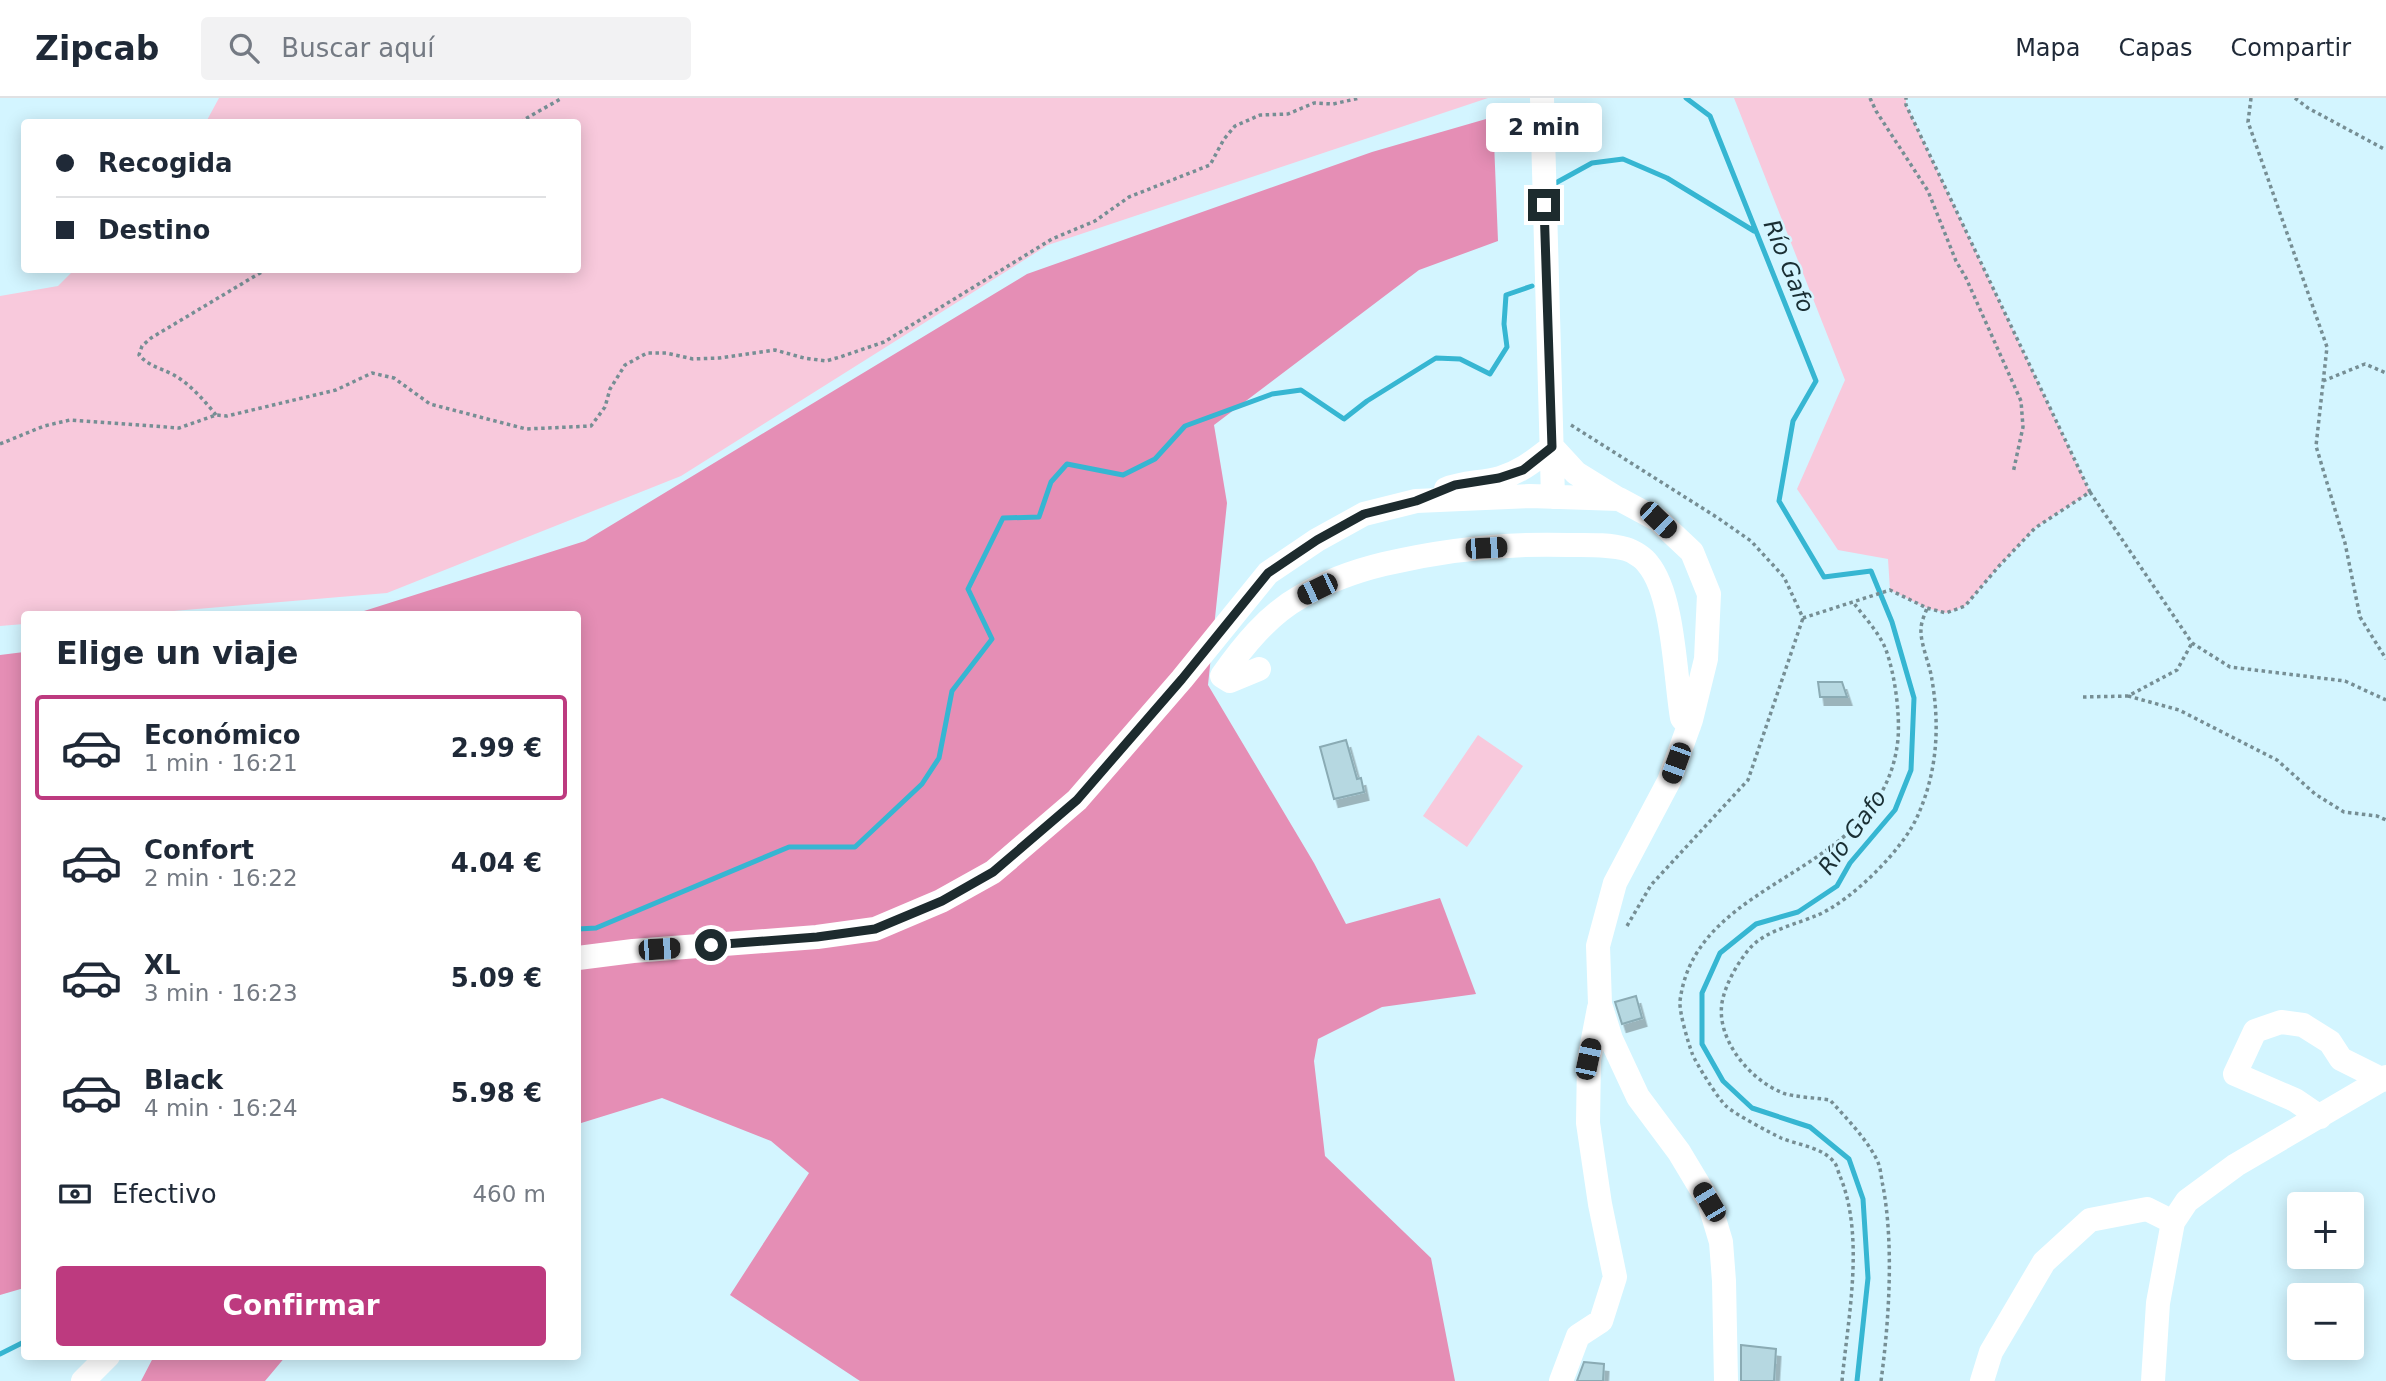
<!DOCTYPE html>
<html lang="es">
<meta charset="utf-8">
<style>
:root{--surface:#fff;--page:#f2f2f3;--text:#1f2937;--muted:#747a83;--line:#e0e1e3;--accent:#bd3a7f}
body{margin:0;font-family:"DejaVu Sans",sans-serif;background:var(--page);color:var(--text);height:100vh;display:flex;flex-direction:column;font-size:26px;white-space:nowrap}
*{box-sizing:border-box;margin:0}
p{font-size:23px;color:var(--muted)}
.icon{flex:none;width:38px;height:38px;fill:none;stroke:currentColor;stroke-width:2;stroke-linecap:round;stroke-linejoin:round}
.map{position:relative;flex:1;overflow:hidden}
.sheet{position:absolute;left:21px;top:513px;width:560px;height:749px;display:flex;flex-direction:column;background:var(--surface);border-radius:7px;box-shadow:0 4px 18px #0003}
.sheet>*{flex:none}
.banner{position:absolute;left:21px;top:21px;width:560px;height:154px;border-radius:7px;box-shadow:0 4px 18px #0003;display:grid;align-content:center;height:154px;padding:0 35px;background:var(--surface)}
.tools{position:absolute;left:2287px;top:1094px;display:grid;gap:14px}
.tools a{display:grid;place-items:center;width:77px;height:77px;border-radius:7px;background:var(--surface);box-shadow:0 4px 18px #0003;font-size:35px}
.end{position:absolute;width:32px;height:32px;margin:-16px;border:9px solid #1d2b2e;background:#fff;box-shadow:0 0 0 4px #fff}
.from{border-radius:50%}
.bubble{position:absolute;height:49px;border-radius:7px;background:var(--surface);box-shadow:0 4px 18px #0003;font-size:23px;font-weight:700;line-height:49px;text-align:center}
.car{position:absolute;width:21px;height:42px;margin:-21px -10px;border-radius:9px;box-shadow:0 0 5px 2px #0007;background:linear-gradient(#222 24%,#8ab4d8 0 40%,#222 0 76%,#8ab4d8 0 86%,#222 0)}
.banner b{display:flex;align-items:center;gap:24px;height:66px;font-size:26px}
.banner b+b{border-top:2px solid var(--line)}
.banner i{width:18px;height:18px;background:var(--text)}
ul{padding:0;list-style:none}
li{display:flex;align-items:center;gap:21px;height:105px;margin:0 14px 10px;padding:0 21px;border:4px solid transparent;border-radius:7px}
li div{flex:1}
li b{display:block;font-size:26px}
li em{font-style:normal;font-weight:700}
li.selected{border-color:var(--accent)}
li>.icon{width:63px;height:63px;stroke-width:1.5}
h2{padding:0 35px;font-size:32px;line-height:84px}
.pay{display:flex;align-items:center;gap:18px;height:77px;padding:0 35px;font-size:26px}
.pay p{margin-inline-start:auto}
.primary-button{display:flex;gap:14px;margin-top:auto;padding:14px 35px}
.primary-button a{flex:1;height:80px;border-radius:7px;background:var(--accent);color:#fff;font-size:28px;font-weight:700;line-height:80px;text-align:center}
header{display:flex;align-items:center;gap:42px;box-sizing:border-box;height:98px;padding:0 35px;background:var(--surface);border-bottom:2px solid var(--line)}
header strong{font-size:33px}
nav{display:flex;gap:38px;margin-inline-start:auto;font-size:24px}
.search{width:490px;height:63px;background:var(--page);display:flex;align-items:center;gap:18px;box-sizing:border-box;padding:0 24px;border-radius:7px;color:var(--muted);font-size:26px}
.map>svg:first-child{display:block}
</style>
<header>
<strong>Zipcab</strong>
<div class="search"><svg class="icon" aria-label="search" viewBox="0 0 24 24"><circle cx="10" cy="10" r="6"/><path d="M15 15l6 6"/></svg>Buscar aquí</div>
<nav><a>Mapa</a><a>Capas</a><a>Compartir</a></nav>
</header>
<div class="map">
<svg width="2386" height="1283" viewBox="0 0 2386 1283">
<defs>
<filter id="shadow"><feDropShadow dx="4.5" dy="8" stdDeviation="0" flood-color="#0004"/></filter>
</defs>
<rect width="100%" height="100%" fill="#d3f5ff"/>
<path fill="#f8c9dc" d="M219 0H1488L1048 147 681 378 387 495 138 516H24V526L0 528V198L58 188 74 172H578V24H206Z
M1734 0H1906V7L2090 394 2035 430 1999 468 1965 508 1946 515 1927 510 1890 492 1888 461 1838 452 1797 391 1845 282Z
M1478 637 1523 668 1467 749 1423 718Z"/>
<path fill="#e58eb5" d="M1493 19 1498 143 1419 172 1214 327 1227 405 1208 587 1314 765 1346 826 1440 800 1476 896 1382 909 1318 941 1314 963 1325 1058 1431 1160 1455 1283H860L730 1197 809 1075 771 1043 662 1000 578 1026V516H341L364 513 585 443 1027 176 1372 54Z
M24 554V1190L0 1197V557Z
M154 1258H286L265 1283H141Z"/>
<g fill="none" stroke-linecap="round" stroke-linejoin="round">
<path stroke="#36b6d2" stroke-width="5" d="M1686 0 1710 18 1816 283 1793 323 1779 403 1824 479 1871 473 1892 524 1914 600 1911 672 1895 712 1850 765 1837 788 1798 814 1756 826 1720 855 1702 895V946L1723 983 1752 1010 1810 1029 1849 1061 1863 1101 1868 1180 1857 1283
M1552 87 1592 65 1623 61 1667 80 1754 133
M578 831 596 830 789 749H855L922 686 939 660 952 593 992 541 968 491 1003 420 1039 419 1051 384 1067 366 1123 377 1155 361 1185 328 1272 296 1301 292 1344 321 1367 303 1436 260 1460 261 1490 276 1507 249 1504 226 1506 197 1532 188
M0 1256 24 1244"/>
</g>
<path fill="#b6d8e1" stroke="#8aabb4" stroke-width="2" filter="url(#shadow)" d="M1818 584H1842L1847 599H1820Z
M1346 642 1357 681 1361 680 1364 694 1334 701 1320 649Z
M1636 898 1642 920 1622 926 1615 904Z
M1741 1247 1776 1251 1774 1283H1741Z
M1584 1264 1604 1266 1603 1283H1577Z"/>
<g fill="none" stroke-linecap="round" stroke-linejoin="round">
<path stroke="#768e94" stroke-width="3.5" stroke-dasharray="3.5 3.5" stroke-linecap="butt" d="M1870 0 1876 13 1928 93 1956 163 1966 180 2021 303 2023 329 2013 375
M2251 0 2248 24 2327 249 2316 348 2345 445 2360 519 2386 561
M2295 0 2308 10 2386 52
M520 24 562 0
M2323 283 2365 266 2386 275
M216 317C204 302 189 285 172 276 158 269 149 268 139 257L142 248 151 240 265 172
M1571 327 1718 420 1751 443 1784 479 1803 520 1890 492 1927 510 1946 515 1965 508 1999 468 2035 430 2090 394 1906 7V0
M0 346 44 328 70 322 179 330 216 317 227 318 336 292 372 275 394 280 430 306 526 331 591 328 605 309 610 291 625 267 647 255H666L693 261 719 260 775 252 804 260 826 263 840 259 884 244 1052 141 1095 123 1129 99 1210 67 1224 41 1235 28 1260 17 1288 16 1314 5 1333 6 1360 0
M2090 394 2192 545 2230 569 2345 583 2386 602
M2128 598 2179 612 2277 662 2315 696 2344 714 2377 718 2386 722
M2083 599 2128 598 2177 572 2192 545
M1627 828 1651 787 1748 682 1803 520
M1842 1283C1848 1219 1865 1139 1840 1078 1838 1074 1837 1067 1834 1064 1822 1049 1798 1047 1781 1040 1769 1034 1736 1017 1726 1008 1719 1002 1695 964 1692 955 1688 944 1679 914 1680 903 1696 775 1884 781 1898 641 1900 615 1895 577 1886 552 1879 534 1864 519 1853 504
M1881 1283C1889 1224 1894 1147 1883 1088 1881 1080 1881 1070 1877 1062 1866 1040 1847 1021 1830 1002 1818 1000 1793 999 1783 995 1749 982 1713 938 1723 900 1727 883 1740 861 1751 849 1767 832 1797 826 1818 817 1852 802 1903 752 1918 717 1937 674 1940 629 1932 582 1930 567 1920 545 1921 531 1921 524 1925 516 1927 510"/>
<path stroke="#fff" stroke-width="24" d="M1542 0 1553 399
M1446 391C1463 384 1482 385 1500 380 1521 374 1535 362 1552 349L1576 375 1618 401
M1259 571 1230 583 1222 578C1243 548 1268 517 1300 499 1325 484 1355 473 1384 466 1444 452 1506 445 1568 447 1587 447 1608 446 1626 451 1633 453 1644 460 1648 466 1674 497 1675 579 1682 620L1689 628
M578 860 633 853 817 839 875 831 941 803 993 774 1077 702 1182 581 1268 475 1317 442 1364 416 1416 403 1530 398 1619 401 1658 422 1692 454 1709 496 1706 561 1691 622 1669 683 1615 785 1598 848 1600 906 1611 941 1638 999 1679 1054 1709 1104 1721 1144 1724 1183 1726 1283
M2320 1019 2295 1002 2235 976 2255 933 2281 924 2303 927 2330 944 2341 961 2383 982
M83 1283 108 1258
M1561 1283 1578 1238 1601 1223 1615 1179 1600 1106 1588 1025 1589 962 1599 910
M1982 1283 1991 1254 2044 1164 2090 1122 2147 1111 2173 1124
M2153 1283 2158 1205 2173 1124 2187 1103 2236 1067 2386 979"/>
</g>
<g fill="none" stroke-linecap="round" stroke-linejoin="round">
<path stroke="#1d2b2e" stroke-width="9" d="M711 847 817 839 875 831 942 803 993 774 1077 702 1182 581 1268 475 1317 442 1364 416 1416 403 1455 387 1499 380 1523 372 1552 349 1544 107"/>
</g>
<g text-anchor="middle" stroke-width="5" stroke-linejoin="round" paint-order="stroke">
<g font-size="23" font-style="italic" fill="#1a2f34" stroke="#d3f5ff">
<text transform="translate(1789 168) rotate(68)" y="8">Río Gafo</text>
<text transform="translate(1852 734) rotate(-54)" y="8">Río Gafo</text>
</g>
</g>
</svg>
<div class="tools">
<a>+</a>
<a>−</a>
</div>
<i class="end from" style="left:711px;top:847px"></i>
<i class="end" style="left:1544px;top:107px"></i>
<div class="bubble" style="left:1486px;top:5px;width:116px">2 min</div>
<i class="car" style="left:1658px;top:422px;rotate:134deg"></i>
<i class="car" style="left:1486px;top:450px;rotate:87deg"></i>
<i class="car" style="left:1317px;top:491px;rotate:244deg"></i>
<i class="car" style="left:1676px;top:665px;rotate:200deg"></i>
<i class="car" style="left:659px;top:851px;rotate:86deg"></i>
<i class="car" style="left:1588px;top:961px;rotate:12deg"></i>
<i class="car" style="left:1709px;top:1104px;rotate:329deg"></i>
<div class="banner">
<b><i class="from"></i>Recogida</b>
<b><i></i>Destino</b>
</div>
<section class="sheet">
<h2>Elige un viaje</h2>
<ul>
<li class="selected"><svg class="icon" aria-label="car" viewBox="0 0 24 24"><path d="M5 17H2v-5l4-1 3-4h7l3 4 3 1v5h-3M9 17h6M6 11h13"/><circle cx="7" cy="17" r="2"/><circle cx="17" cy="17" r="2"/></svg><div><b>Económico</b><p>1 min · 16:21</p></div><em>2.99 €</em></li>
<li><svg class="icon" aria-label="car" viewBox="0 0 24 24"><path d="M5 17H2v-5l4-1 3-4h7l3 4 3 1v5h-3M9 17h6M6 11h13"/><circle cx="7" cy="17" r="2"/><circle cx="17" cy="17" r="2"/></svg><div><b>Confort</b><p>2 min · 16:22</p></div><em>4.04 €</em></li>
<li><svg class="icon" aria-label="car" viewBox="0 0 24 24"><path d="M5 17H2v-5l4-1 3-4h7l3 4 3 1v5h-3M9 17h6M6 11h13"/><circle cx="7" cy="17" r="2"/><circle cx="17" cy="17" r="2"/></svg><div><b>XL</b><p>3 min · 16:23</p></div><em>5.09 €</em></li>
<li><svg class="icon" aria-label="car" viewBox="0 0 24 24"><path d="M5 17H2v-5l4-1 3-4h7l3 4 3 1v5h-3M9 17h6M6 11h13"/><circle cx="7" cy="17" r="2"/><circle cx="17" cy="17" r="2"/></svg><div><b>Black</b><p>4 min · 16:24</p></div><em>5.98 €</em></li>
</ul>
<div class="pay"><svg class="icon" aria-label="cash" viewBox="0 0 24 24"><path d="M3 7h18v10H3z"/><circle cx="12" cy="12" r="2"/></svg>Efectivo<p>460 m</p></div>
<div class="primary-button"><a>Confirmar</a></div>
</section>
</div>
